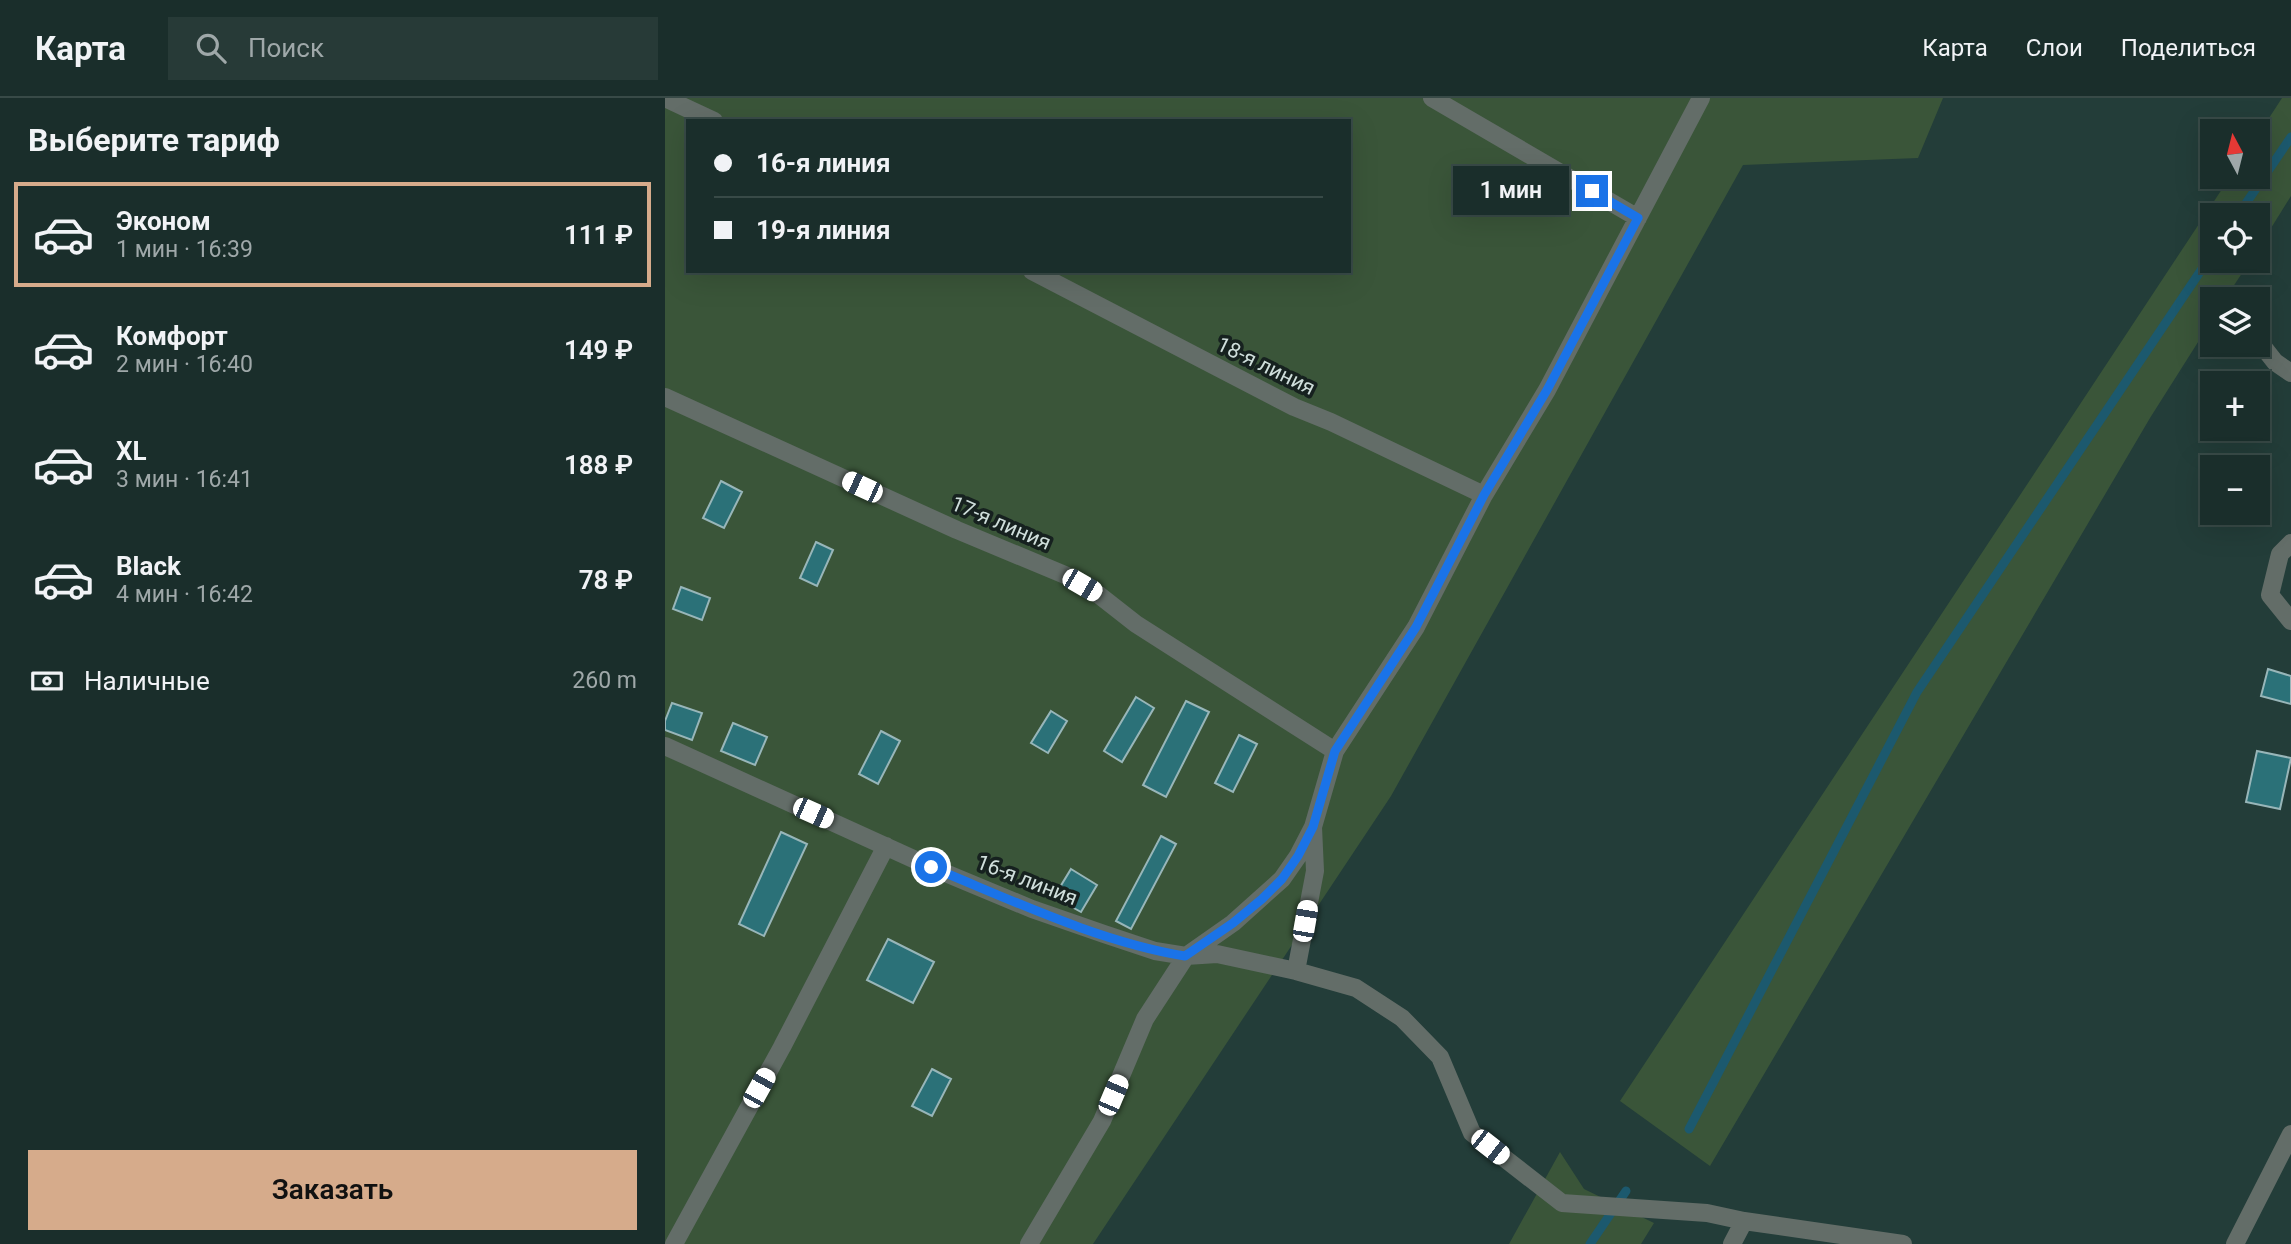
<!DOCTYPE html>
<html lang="ru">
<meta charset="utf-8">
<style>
:root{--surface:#1a2e2b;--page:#273a37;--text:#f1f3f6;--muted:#9fa8a9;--line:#384a47;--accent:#d6ab8b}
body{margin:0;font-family:Roboto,sans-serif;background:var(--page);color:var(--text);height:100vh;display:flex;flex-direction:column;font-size:26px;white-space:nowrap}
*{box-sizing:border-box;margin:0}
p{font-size:23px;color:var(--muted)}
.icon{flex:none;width:38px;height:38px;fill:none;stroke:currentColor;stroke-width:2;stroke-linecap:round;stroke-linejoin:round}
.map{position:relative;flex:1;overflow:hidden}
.sheet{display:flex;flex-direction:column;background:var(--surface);width:665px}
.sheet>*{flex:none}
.guide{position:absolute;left:21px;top:21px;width:665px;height:154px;border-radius:0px;box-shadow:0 7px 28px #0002,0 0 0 2px var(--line);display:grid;align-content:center;height:154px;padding:0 28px;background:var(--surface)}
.needle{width:46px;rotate:353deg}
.controls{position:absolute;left:1535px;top:21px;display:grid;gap:14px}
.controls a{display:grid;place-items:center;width:70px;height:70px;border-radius:0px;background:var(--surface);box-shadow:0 7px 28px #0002,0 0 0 2px var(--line);font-size:35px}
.end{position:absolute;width:32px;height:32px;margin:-16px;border:9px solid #1a73e8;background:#fff;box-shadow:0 0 0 4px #fff}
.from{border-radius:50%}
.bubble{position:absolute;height:49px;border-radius:0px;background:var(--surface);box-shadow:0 7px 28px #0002,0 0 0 2px var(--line);font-size:23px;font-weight:600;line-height:49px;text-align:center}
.car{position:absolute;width:21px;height:42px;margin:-21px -10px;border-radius:9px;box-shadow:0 0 5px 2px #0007;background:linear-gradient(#fff 24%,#345 0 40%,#fff 0 76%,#345 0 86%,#fff 0)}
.guide b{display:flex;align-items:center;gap:24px;height:66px;font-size:26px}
.guide b+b{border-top:2px solid var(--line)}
.guide i{width:18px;height:18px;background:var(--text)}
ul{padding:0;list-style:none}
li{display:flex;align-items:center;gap:21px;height:105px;margin:0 14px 10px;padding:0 14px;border:4px solid transparent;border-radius:0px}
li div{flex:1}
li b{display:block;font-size:26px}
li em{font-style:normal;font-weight:600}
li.active{border-color:var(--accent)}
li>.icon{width:63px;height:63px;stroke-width:1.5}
h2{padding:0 28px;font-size:32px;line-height:84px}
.pay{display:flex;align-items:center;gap:18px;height:77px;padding:0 28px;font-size:26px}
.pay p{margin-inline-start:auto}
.action{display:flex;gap:14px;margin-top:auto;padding:14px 28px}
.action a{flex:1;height:80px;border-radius:0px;background:var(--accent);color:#111;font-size:28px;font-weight:600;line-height:80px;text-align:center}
header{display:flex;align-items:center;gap:42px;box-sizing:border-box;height:98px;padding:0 35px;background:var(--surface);border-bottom:2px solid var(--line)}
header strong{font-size:33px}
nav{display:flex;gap:38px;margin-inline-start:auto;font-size:24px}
.search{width:490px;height:63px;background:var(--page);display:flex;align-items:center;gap:18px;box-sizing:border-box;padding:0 24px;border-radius:0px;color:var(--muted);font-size:26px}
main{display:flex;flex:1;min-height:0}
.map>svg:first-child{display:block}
</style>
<header>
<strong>Карта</strong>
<div class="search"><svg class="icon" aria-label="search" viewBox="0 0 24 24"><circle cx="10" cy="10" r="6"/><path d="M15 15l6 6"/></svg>Поиск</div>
<nav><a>Карта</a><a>Слои</a><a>Поделиться</a></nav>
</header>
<main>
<section class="sheet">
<h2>Выберите тариф</h2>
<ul>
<li class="active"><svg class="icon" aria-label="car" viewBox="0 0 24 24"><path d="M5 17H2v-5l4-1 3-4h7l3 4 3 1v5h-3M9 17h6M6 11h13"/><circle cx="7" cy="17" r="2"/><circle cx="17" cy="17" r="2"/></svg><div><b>Эконом</b><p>1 мин · 16:39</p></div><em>111 ₽</em></li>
<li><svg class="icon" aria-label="car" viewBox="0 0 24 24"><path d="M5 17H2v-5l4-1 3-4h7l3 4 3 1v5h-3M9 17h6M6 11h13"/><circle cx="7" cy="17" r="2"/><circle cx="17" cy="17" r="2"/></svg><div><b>Комфорт</b><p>2 мин · 16:40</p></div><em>149 ₽</em></li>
<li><svg class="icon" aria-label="car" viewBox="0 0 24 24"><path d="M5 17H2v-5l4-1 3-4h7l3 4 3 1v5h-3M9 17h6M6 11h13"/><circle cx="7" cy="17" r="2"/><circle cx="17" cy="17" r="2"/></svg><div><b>XL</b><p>3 мин · 16:41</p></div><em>188 ₽</em></li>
<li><svg class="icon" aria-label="car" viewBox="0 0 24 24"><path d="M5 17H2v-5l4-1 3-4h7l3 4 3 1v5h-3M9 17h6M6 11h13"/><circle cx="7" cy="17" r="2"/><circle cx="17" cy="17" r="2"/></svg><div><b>Black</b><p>4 мин · 16:42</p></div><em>78 ₽</em></li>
</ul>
<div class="pay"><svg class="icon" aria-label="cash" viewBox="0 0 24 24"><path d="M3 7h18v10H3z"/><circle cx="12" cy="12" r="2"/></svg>Наличные<p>260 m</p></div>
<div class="action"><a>Заказать</a></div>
</section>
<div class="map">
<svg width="1626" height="1146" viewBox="0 0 1626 1146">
<rect width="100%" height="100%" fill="#233d39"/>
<path fill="#3a5539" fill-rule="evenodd" d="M0 0H1278L1253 60 1078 67 726 698 428 1146H0ZM23 23H684V173H23Z
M1617 0H1626V98L1593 151 1592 117H1547V163H1585L1560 201H1547V222L1485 320 1045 1068 955 1003 1565 79H1592L1593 37Z
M895 1054 919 1091 989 1125 976 1146H844Z"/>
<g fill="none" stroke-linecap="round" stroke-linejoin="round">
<path stroke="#1c596e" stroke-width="9" d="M1573 117 1626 39
M1024 1031 1252 594 1547 156
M925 1146 961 1093"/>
</g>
<path fill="#2b7178" stroke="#98b6b9" stroke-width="2" d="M56 383 77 394 59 430 38 420Z
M151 444 168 452 152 488 135 480Z
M16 489 45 500 37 522 8 511Z
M1603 571 1626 578V606L1596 598Z
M471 599 489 610 457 664 439 653Z
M521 603 544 614 501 699 478 687Z
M7 605 37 615 27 642 0 632V623Z
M386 613 402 623 383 655 366 645Z
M68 625 102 639 90 667 56 653Z
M216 633 235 643 213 686 194 676Z
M574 637 592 646 568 694 550 685Z
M1592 653 1626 660 1615 711 1581 704Z
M116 734 142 746 99 838 74 826Z
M496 738 511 746 466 831 451 823Z
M406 771 432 787 416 814 389 799Z
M223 841 269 864 248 905 202 882Z
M267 971 286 981 267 1018 247 1008Z"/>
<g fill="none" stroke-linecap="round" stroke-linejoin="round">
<path stroke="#636d68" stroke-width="18" d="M0 0 49 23
M767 0 973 120
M367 173 629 309 666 324 819 397
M1592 241 1610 264 1626 275
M0 299 292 432 400 477 434 497 471 526 670 653
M1626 445 1615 456 1605 497 1626 523
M0 648 266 769 367 811 439 836 490 853 521 858 552 856 631 873 691 890 737 920 775 959 807 1035 897 1105 1042 1115 1079 1123
M631 873 650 773 648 729 670 653 751 529 819 397 882 292 1036 0
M9 1146 117 949 221 748
M364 1146 437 1023 480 921 521 858 568 825 617 781 633 758 648 729
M1067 1146 1079 1123 1238 1146
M1570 1146 1626 1036"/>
</g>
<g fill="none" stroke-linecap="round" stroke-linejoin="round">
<path stroke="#1a73e8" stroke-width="9" d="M266 769C347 802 434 844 520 858L568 825 597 801 617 781 633 758 648 729 670 653 751 529 819 397 882 292 973 120 927 93"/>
</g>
<g text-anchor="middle" stroke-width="7" stroke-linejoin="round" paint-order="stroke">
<g font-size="21" fill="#cfdedb" stroke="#16211f">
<text transform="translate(601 268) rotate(26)" y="7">18-я линия</text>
<text transform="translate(336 425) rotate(23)" y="7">17-я линия</text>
<text transform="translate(362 782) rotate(21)" y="7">16-я линия</text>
</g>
</g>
</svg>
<div class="controls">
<a><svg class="needle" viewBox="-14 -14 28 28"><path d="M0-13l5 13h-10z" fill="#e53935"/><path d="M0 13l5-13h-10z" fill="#9fa8a9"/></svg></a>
<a><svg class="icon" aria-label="locate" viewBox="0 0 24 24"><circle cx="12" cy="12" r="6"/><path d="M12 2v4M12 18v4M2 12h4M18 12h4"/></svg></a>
<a><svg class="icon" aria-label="layers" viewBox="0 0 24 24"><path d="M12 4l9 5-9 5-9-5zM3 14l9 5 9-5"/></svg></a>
<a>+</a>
<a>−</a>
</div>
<i class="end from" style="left:266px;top:769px"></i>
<i class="end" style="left:927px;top:93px"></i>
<div class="bubble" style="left:788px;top:68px;width:116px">1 мин</div>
<i class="car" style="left:197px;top:389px;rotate:295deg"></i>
<i class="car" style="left:417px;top:487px;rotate:120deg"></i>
<i class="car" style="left:148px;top:715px;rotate:114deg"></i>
<i class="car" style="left:640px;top:823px;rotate:10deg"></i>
<i class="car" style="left:94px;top:990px;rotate:29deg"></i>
<i class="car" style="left:448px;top:997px;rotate:23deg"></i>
<i class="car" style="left:825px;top:1049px;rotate:128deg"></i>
<div class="guide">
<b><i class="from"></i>16-я линия</b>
<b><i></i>19-я линия</b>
</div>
</div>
</main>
